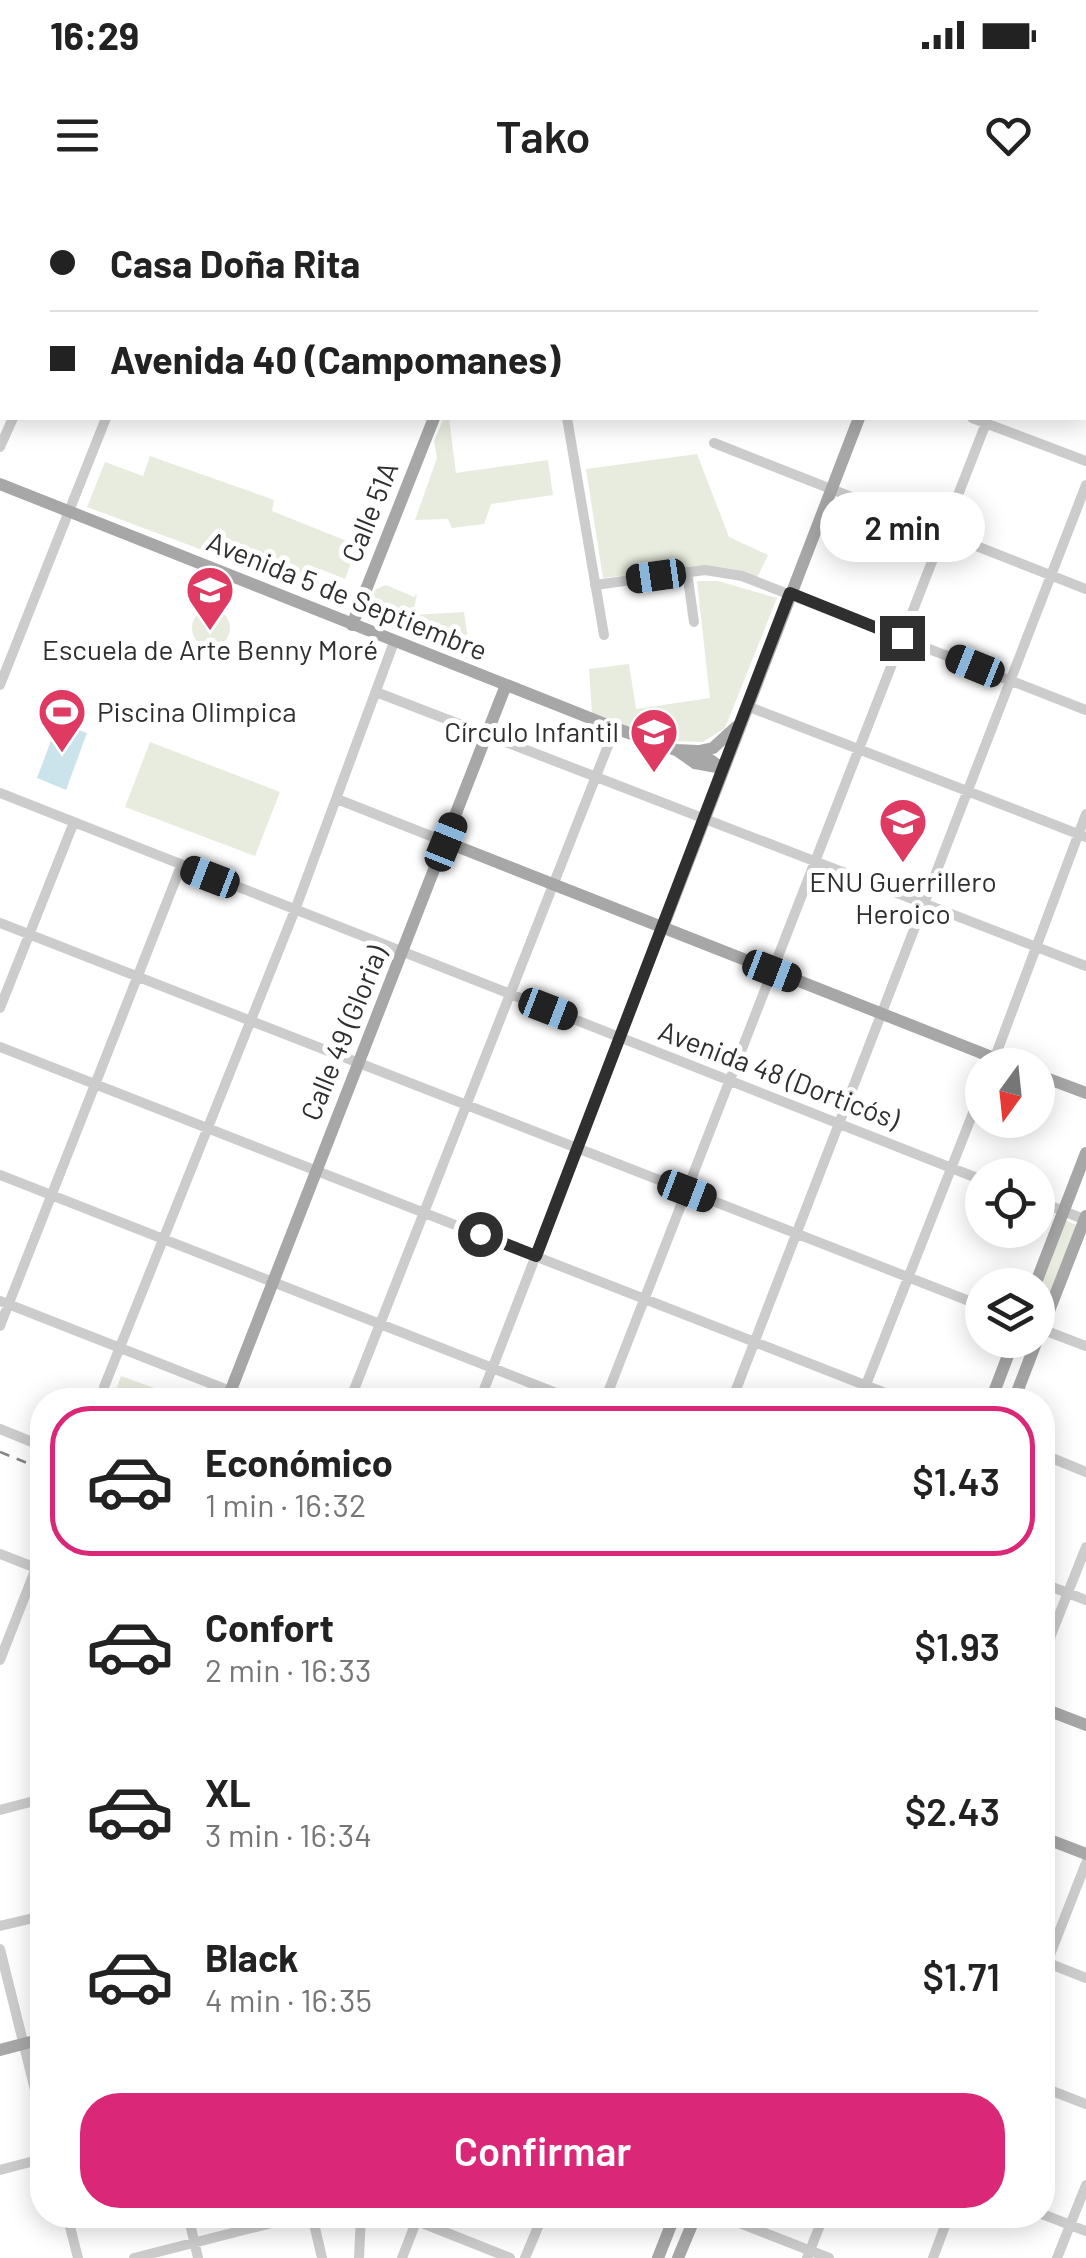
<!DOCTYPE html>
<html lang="es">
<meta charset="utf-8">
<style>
:root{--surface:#fff;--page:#f2f2f2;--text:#222;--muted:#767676;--line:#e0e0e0;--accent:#db2777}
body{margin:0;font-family:Barlow,sans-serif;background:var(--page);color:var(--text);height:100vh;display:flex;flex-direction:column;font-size:38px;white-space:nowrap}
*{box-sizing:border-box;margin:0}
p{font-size:32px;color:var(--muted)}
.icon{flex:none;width:55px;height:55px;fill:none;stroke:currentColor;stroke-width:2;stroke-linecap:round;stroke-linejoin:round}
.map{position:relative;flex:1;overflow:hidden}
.details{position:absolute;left:30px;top:1188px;width:1025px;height:840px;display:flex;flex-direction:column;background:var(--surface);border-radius:40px;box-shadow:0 5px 25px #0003}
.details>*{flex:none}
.hud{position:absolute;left:0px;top:0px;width:1088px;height:220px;box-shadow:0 5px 25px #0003;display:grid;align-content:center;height:220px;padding:0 50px;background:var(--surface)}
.needle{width:65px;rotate:195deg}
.fabs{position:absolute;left:965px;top:848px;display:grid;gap:20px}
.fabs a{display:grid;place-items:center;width:90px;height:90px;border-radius:50%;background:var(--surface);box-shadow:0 5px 25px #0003;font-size:50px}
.end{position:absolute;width:45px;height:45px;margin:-22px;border:12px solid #2f2f2f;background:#fff;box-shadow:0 0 0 5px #fff}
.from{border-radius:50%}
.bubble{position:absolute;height:70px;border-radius:35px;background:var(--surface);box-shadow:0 5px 25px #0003;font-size:32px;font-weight:600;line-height:70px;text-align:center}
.car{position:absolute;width:30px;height:60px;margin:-30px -15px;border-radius:12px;box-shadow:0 0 8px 2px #0007;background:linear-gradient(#222 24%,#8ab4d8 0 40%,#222 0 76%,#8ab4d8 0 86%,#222 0)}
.hud b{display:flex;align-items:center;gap:35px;height:95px;font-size:38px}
.hud b+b{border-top:2px solid var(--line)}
.hud i{width:25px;height:25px;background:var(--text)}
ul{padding:18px 0 0;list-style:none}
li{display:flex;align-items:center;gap:30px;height:150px;margin:0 20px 15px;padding:0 30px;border:5px solid transparent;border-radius:40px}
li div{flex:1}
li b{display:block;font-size:38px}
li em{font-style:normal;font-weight:600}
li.on{border-color:var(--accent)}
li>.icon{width:90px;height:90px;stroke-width:1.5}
.button{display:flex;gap:20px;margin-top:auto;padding:20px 50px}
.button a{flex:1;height:115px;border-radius:40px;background:var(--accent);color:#fff;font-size:40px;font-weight:600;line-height:115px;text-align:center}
.status{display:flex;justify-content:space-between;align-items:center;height:70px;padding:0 50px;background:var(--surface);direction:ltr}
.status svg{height:28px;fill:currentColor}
header{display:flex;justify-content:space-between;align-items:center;height:130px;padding:0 50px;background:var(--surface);font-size:45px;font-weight:600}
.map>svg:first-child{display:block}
</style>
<div class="status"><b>16:29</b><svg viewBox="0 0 49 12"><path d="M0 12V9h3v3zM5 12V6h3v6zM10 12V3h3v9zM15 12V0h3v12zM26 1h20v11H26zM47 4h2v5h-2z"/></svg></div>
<header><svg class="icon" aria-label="menu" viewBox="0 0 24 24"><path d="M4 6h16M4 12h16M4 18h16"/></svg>Tako<svg class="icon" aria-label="heart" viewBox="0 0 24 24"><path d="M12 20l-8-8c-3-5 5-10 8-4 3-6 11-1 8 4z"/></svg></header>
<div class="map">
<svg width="1086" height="2058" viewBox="0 0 1086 2058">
<rect width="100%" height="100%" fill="#fff"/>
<path fill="#e8ecde" d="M444 218H449L456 273 548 260 553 295 491 304 484 324 452 328 448 319 415 320 437 258 434 241Z
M697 254 729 337 768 355 757 378 708 366 603 378 586 269Z
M150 256 274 300 272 311 354 344 357 347 345 379 320 369 312 391 87 307 105 262 143 276Z
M697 381H718L777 398 725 528 703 542 669 541 592 513 589 469 629 464 636 509 710 498Z
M386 385 414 397 417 393 413 415 464 412 471 460 374 421 371 402 376 389Z
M192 428a19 19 0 1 1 38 0a19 19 0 1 1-38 0Z
M150 542 280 592 255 656 125 607Z
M1064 1020 1077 1025 1038 1126V1089Z
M121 1176 168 1193 165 1200H142L116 1190Z"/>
<path fill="#cbe4eb" d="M58 522 87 533 66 590 37 578Z"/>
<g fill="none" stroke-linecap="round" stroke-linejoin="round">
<path stroke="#ccc" stroke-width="10" d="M69 0 75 2
M1074 0 1081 2
M29 2 30 0
M191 2 192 0
M0 74 2 68
M0 100 2 101
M1085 133H1086
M0 208 2 209
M567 218 604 435
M972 218 1086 261
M714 243 1086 389
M0 247 13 218
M687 372 694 422
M595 385 705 370 742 376 1086 510
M0 485 106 218
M376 492 1086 766
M747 506 1086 637
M0 593 982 980
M337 599 446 642
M0 723 982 1106
M0 808 74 622
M0 847 903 1200
M992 865 1086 614
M0 975 574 1200
M1038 1001 1086 1020
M0 1101 230 1191
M0 1126 181 666
M1041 1129 1086 1146
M104 1187 295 710 394 442
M350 1200 615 528
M480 1200 663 727
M605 1200 988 218
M732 1200 1086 285
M860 1200 982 890
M0 1229 42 1246
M1042 1254 1086 1272
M0 1354 41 1370
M1042 1383 1086 1400
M1042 1458 1086 1347
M0 1460 36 1368
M0 1610 42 1599
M0 1726 42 1716
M0 1749 42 1918
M1043 1761 1086 1778
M1042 1775 1086 1663
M1042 1887 1086 1904
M0 1970 42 1959
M1042 2014 1086 2031
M67 2015 78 2058
M188 2015 198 2058
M312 2015 322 2058
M402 2015 510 2058
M719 2015 829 2058
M134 2058 303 2015
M359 2058 361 2015
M402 2058 418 2017
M525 2058 543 2015
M807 2058 824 2015
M933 2058 949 2015
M1057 2058 1086 1985"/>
<path stroke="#a7a7a7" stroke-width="12" d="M520 2 521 0
M943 2 944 0
M0 284 615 528 676 550 697 551 722 568
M352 425 434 218
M678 551 695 563 722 568
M699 551 713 548 736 527
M446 642 1012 865
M663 727 859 218
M1038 875 1086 893
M1035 1085 1086 953
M1038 1139 1086 1016
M230 1191 254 1200
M227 1200 506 485
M991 1200 1014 1140
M1014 1200 1037 1140
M1042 1508 1086 1525
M1042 1637 1086 1654
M0 1850 42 1839
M658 2058 675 2015
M678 2058 696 2015"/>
<path stroke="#848484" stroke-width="2.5" stroke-dasharray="10 8" stroke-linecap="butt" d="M0 1252 42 1269"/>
</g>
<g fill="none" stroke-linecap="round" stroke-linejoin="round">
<path stroke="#2f2f2f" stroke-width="12" d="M480 1034 536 1056 790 393 902 438"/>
</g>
<defs>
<g id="school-pin" transform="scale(2.5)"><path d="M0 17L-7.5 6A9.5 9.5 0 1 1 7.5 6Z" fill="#de3a62" stroke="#fff"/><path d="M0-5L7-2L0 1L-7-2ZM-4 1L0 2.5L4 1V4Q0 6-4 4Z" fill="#fff"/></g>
<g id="stadium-pin" transform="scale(2.5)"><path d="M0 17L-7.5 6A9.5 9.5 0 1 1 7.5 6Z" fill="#de3a62" stroke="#fff"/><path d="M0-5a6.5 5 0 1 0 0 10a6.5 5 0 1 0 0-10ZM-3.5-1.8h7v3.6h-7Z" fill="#fff"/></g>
</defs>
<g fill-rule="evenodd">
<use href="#school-pin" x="210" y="390"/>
<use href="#stadium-pin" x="62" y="512"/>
<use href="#school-pin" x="654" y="532"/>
<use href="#school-pin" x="903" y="622"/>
</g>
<g text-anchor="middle" stroke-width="10" stroke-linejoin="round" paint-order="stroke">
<g font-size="28" fill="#2f2f2f" stroke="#fff">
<text transform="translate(370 312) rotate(-68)" y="10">Calle 51A</text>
<text transform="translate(347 396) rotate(22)" y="10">Avenida 5 de Septiembre</text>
<text transform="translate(344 833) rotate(-68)" y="10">Calle 49 (Gloria)</text>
<text transform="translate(779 875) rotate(21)" y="10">Avenida 48 (Dorticós)</text>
</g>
<g font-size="28" fill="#2f2f2f" stroke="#fff">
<text x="210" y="460">Escuela de Arte Benny Moré</text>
<text x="97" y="522" text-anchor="start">Piscina Olimpica</text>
<text x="619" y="542" text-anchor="end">Círculo Infantil</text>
<text x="903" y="692">ENU Guerrillero<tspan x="903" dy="32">Heroico</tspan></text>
</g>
</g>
</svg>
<div class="fabs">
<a><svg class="needle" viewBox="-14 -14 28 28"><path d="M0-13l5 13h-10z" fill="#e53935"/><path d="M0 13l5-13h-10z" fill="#767676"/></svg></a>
<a><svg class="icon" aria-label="locate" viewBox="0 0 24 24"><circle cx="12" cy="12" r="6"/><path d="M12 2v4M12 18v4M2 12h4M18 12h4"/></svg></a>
<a><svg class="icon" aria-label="layers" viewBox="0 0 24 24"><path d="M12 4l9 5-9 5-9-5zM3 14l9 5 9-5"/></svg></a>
</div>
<i class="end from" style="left:480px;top:1034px"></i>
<i class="end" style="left:902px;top:438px"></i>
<div class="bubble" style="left:820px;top:292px;width:165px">2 min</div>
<i class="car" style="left:656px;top:376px;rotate:262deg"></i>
<i class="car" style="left:975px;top:466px;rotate:292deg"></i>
<i class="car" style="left:446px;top:642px;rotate:22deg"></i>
<i class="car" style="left:210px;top:677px;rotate:291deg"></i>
<i class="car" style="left:772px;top:771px;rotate:111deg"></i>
<i class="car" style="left:548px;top:809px;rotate:111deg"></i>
<i class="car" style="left:687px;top:991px;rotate:111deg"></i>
<div class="hud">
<b><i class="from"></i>Casa Doña Rita</b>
<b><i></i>Avenida 40 (Campomanes)</b>
</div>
<section class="details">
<ul>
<li class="on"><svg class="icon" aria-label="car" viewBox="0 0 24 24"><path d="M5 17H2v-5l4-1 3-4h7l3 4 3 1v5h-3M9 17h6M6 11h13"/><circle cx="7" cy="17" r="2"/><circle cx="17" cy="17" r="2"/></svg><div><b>Económico</b><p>1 min · 16:32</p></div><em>$1.43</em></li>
<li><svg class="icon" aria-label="car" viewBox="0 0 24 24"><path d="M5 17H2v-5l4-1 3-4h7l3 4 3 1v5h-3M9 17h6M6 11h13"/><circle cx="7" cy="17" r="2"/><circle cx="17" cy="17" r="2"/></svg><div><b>Confort</b><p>2 min · 16:33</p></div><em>$1.93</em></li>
<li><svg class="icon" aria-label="car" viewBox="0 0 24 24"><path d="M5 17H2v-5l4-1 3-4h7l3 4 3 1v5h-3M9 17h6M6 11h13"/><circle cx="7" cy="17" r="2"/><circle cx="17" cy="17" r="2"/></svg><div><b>XL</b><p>3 min · 16:34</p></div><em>$2.43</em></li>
<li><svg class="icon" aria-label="car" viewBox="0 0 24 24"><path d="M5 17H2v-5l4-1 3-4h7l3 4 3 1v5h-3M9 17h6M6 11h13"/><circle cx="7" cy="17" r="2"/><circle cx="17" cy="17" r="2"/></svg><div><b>Black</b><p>4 min · 16:35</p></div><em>$1.71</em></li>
</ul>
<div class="button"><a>Confirmar</a></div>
</section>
</div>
